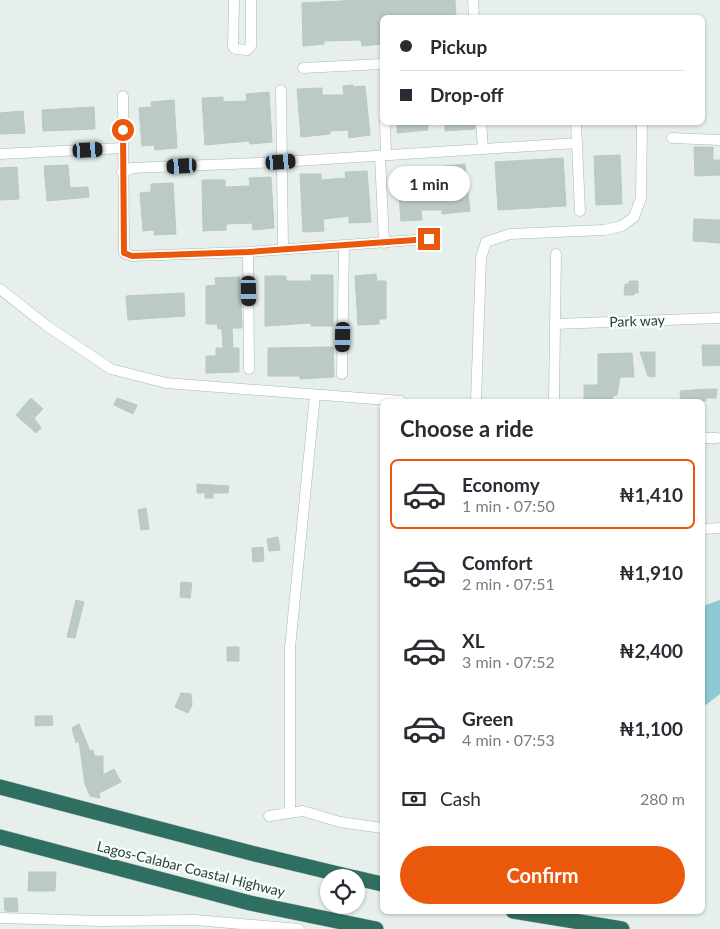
<!DOCTYPE html>
<meta charset="utf-8">
<style>
:root{--surface:#fff;--page:#f2f2f3;--text:#2b2b33;--muted:#7c7c81;--line:#e1e1e2;--accent:#ea580c}
body{margin:0;font-family:Lato,sans-serif;background:var(--page);color:var(--text);height:100vh;display:flex;flex-direction:column;font-size:19px;white-space:nowrap}
*{box-sizing:border-box;margin:0}
p{font-size:16px;color:var(--muted)}
.icon{flex:none;width:28px;height:28px;fill:none;stroke:currentColor;stroke-width:2;stroke-linecap:round;stroke-linejoin:round}
.map{position:relative;flex:1;overflow:hidden}
.drawer{position:absolute;left:380px;top:399px;width:325px;height:515px;display:flex;flex-direction:column;background:var(--surface);border-radius:8px;box-shadow:0 1px 4px #0004}
.drawer>*{flex:none}
.hud{position:absolute;left:380px;top:15px;width:325px;height:110px;border-radius:8px;box-shadow:0 1px 4px #0004;display:grid;align-content:center;height:110px;padding:0 20px;background:var(--surface)}
.tools{position:absolute;left:320px;top:869px;display:grid;gap:10px}
.tools a{display:grid;place-items:center;width:45px;height:45px;border-radius:50%;background:var(--surface);box-shadow:0 1px 4px #0004;font-size:25px}
.end{position:absolute;width:22px;height:22px;margin:-11px;border:6px solid #ea580c;background:#fff;box-shadow:0 0 0 2px #fff}
.from{border-radius:50%}
.bubble{position:absolute;height:35px;border-radius:18px;background:var(--surface);box-shadow:0 1px 4px #0004;font-size:16px;font-weight:700;line-height:35px;text-align:center}
.car{position:absolute;width:15px;height:30px;margin:-15px -8px;border-radius:6px;box-shadow:0 0 4px 1px #0007;background:linear-gradient(#222 24%,#8ab4d8 0 40%,#222 0 76%,#8ab4d8 0 86%,#222 0)}
.hud b{display:flex;align-items:center;gap:18px;height:48px;font-size:19px}
.hud b+b{border-top:1px solid var(--line)}
.hud i{width:12px;height:12px;background:var(--text)}
ul{padding:0;list-style:none}
li{display:flex;align-items:center;gap:15px;height:70px;margin:0 10px 8px;padding:0 10px;border:2px solid transparent;border-radius:8px}
li div{flex:1}
li b{display:block;font-size:19px}
li em{font-style:normal;font-weight:700}
li.current{border-color:var(--accent)}
li>.icon{width:45px;height:45px;stroke-width:1.5}
h2{padding:0 20px;font-size:22px;line-height:60px}
.pay{display:flex;align-items:center;gap:12px;height:55px;padding:0 20px;font-size:19px}
.pay p{margin-inline-start:auto}
.action{display:flex;gap:10px;margin-top:auto;padding:10px 20px}
.action a{flex:1;height:58px;border-radius:30px;background:var(--accent);color:#fff;font-size:20px;font-weight:700;line-height:58px;text-align:center}
.map>svg:first-child{display:block}
</style>
<div class="map">
<svg width="720" height="929" viewBox="0 0 720 929">
<rect width="100%" height="100%" fill="#e6efeb"/>
<path fill="#8ec9d4" d="M720 600V694L703 707V606Z"/>
<path fill="#bbcac4" stroke="#b8c9c2" d="M360 0H455L456 18H382V44L362 46 361 40 324 41V44L303 46 302 3Z
M353 85V87L365 86 370 135 349 138 348 130 330 131V134L301 137 297 89 322 88V95H344L343 86Z
M269 92 272 142 250 144 249 141 205 145 202 98 223 97V102L247 101 246 94Z
M174 100 177 148 155 150 154 145 142 146 139 108 152 107 151 102Z
M94 107 95 129 43 131 42 110Z
M23 111 25 133 0 134V113Z
M397 122H428V130L397 133Z
M445 122H474L475 129 445 131Z
M694 147H713V160H720V175L695 176Z
M620 155 622 204 596 205 594 156Z
M563 158 566 206 498 210 495 162Z
M465 164 470 211 442 214V210H421L422 220 401 221 397 169 418 168 419 176 438 175 437 167Z
M68 165 70 188 88 187 89 197 47 201 44 166Z
M17 167 19 199 0 200V168Z
M367 171 371 222 349 223V216L333 218 323 219 324 231 303 232 300 174H321V180L346 178 345 172Z
M271 177 274 228 253 230 252 223 226 224V230L203 231 202 180H225V187L250 186 249 178Z
M173 183 176 234 154 235V230L143 231 140 193 151 192V184Z
M694 219 720 220V243L693 241Z
M376 274 377 281H386V319H379V324L358 325 355 276Z
M311 275H333V326H311V323L265 326V276H286V281H311Z
M240 277 242 328H232L233 348H239V372L206 373V356H216V348H223L222 329H218L217 324H206V286L216 285 215 278Z
M629 281H638V293H634V295H624L625 284H629Z
M184 293 185 316 128 320 126 296Z
M702 345H720V365L703 366Z
M333 347 334 377 300 379V376H268V348Z
M640 352H655V377L648 376Z
M632 353 634 377H620L617 395 613 396 612 401H584V385H598V354Z
M707 389H717L716 398H705L706 401H681L680 391Z
M31 398 43 409 34 418 41 428 36 433 16 415Z
M117 398 137 405 133 414 114 405Z
M197 484 229 486 228 493H213V498H205V493H197Z
M146 508 149 529 141 530 138 510Z
M278 537 280 550 269 551 267 539Z
M263 547 264 561 253 562 252 548Z
M181 582 192 583 190 598 180 597Z
M76 600 84 602 75 638 67 637Z
M227 647H239V661H227Z
M181 693 191 694 192 705 188 713 175 707Z
M35 716H52L53 725 35 726Z
M79 724 90 751 93 750 94 756H103V775L114 769 121 782 99 793 100 798 90 796 85 784 79 741 76 743 72 728Z
M29 872H56L55 891H28Z
M4 898H17L18 912 5 911Z"/>
<g fill="none" stroke-linecap="round" stroke-linejoin="round">
<g stroke="#a8b8b2" stroke-width="11">
<path id="street" d="M234 0 233 47 236 49 247 50 251 46V0
M473 0 474 18
M303 68 382 64
M281 90 283 249
M123 96 124 253 132 256 248 252 429 239
M385 122 386 155
M481 122 483 149
M576 122 580 211
M672 138 720 140
M0 154 123 148
M380 156 384 243
M122 172 132 168 281 162 577 143
M248 252 249 369
M0 289 47 326 111 369 166 383 401 401
M555 324 720 318
M342 374 344 245
M476 401 481 258 486 242 510 234 604 230 622 226 634 217 641 198 642 122
M554 401 556 254
M702 438H717
M702 529 720 528
M290 813V648L315 395
M269 816 303 811 340 822 382 828
M0 918 100 921 195 920 299 929"/>
</g>
<g stroke="#c2cac8" stroke-width="16">
<path id="highway" d="M0 787 251 853 355 878
M0 837 250 903 376 929
M356 878 382 884
M513 911 622 929"/>
</g>
<use href="#street" stroke="#fff" stroke-width="10"/>
<use href="#highway" stroke="#2f6f62" stroke-width="15"/>
</g>
<g fill="none" stroke-linecap="round" stroke-linejoin="round">
<path stroke="#ea580c" stroke-width="6" d="M123 130 124 253 132 256 248 252 429 239"/>
</g>
<g text-anchor="middle" stroke-width="5" stroke-linejoin="round" paint-order="stroke">
<g font-size="14" fill="#24423a" stroke="#f7fbf9">
<text transform="translate(637 321) rotate(-2)" y="5">Park way</text>
<text transform="translate(191 869) rotate(14)" y="5">Lagos-Calabar Coastal Highway</text>
</g>
</g>
</svg>
<div class="tools">
<a><svg class="icon" aria-label="locate" viewBox="0 0 24 24"><circle cx="12" cy="12" r="6"/><path d="M12 2v4M12 18v4M2 12h4M18 12h4"/></svg></a>
</div>
<i class="end from" style="left:123px;top:130px"></i>
<i class="end" style="left:429px;top:239px"></i>
<div class="bubble" style="left:388px;top:166px;width:82px">1 min</div>
<i class="car" style="left:88px;top:150px;rotate:87deg"></i>
<i class="car" style="left:281px;top:162px;rotate:86deg"></i>
<i class="car" style="left:182px;top:166px;rotate:267deg"></i>
<i class="car" style="left:249px;top:291px;rotate:179deg"></i>
<i class="car" style="left:343px;top:337px;rotate:181deg"></i>
<div class="hud">
<b><i class="from"></i>Pickup</b>
<b><i></i>Drop-off</b>
</div>
<section class="drawer">
<h2>Choose a ride</h2>
<ul>
<li class="current"><svg class="icon" aria-label="car" viewBox="0 0 24 24"><path d="M5 17H2v-5l4-1 3-4h7l3 4 3 1v5h-3M9 17h6M6 11h13"/><circle cx="7" cy="17" r="2"/><circle cx="17" cy="17" r="2"/></svg><div><b>Economy</b><p>1 min · 07:50</p></div><em>₦1,410</em></li>
<li><svg class="icon" aria-label="car" viewBox="0 0 24 24"><path d="M5 17H2v-5l4-1 3-4h7l3 4 3 1v5h-3M9 17h6M6 11h13"/><circle cx="7" cy="17" r="2"/><circle cx="17" cy="17" r="2"/></svg><div><b>Comfort</b><p>2 min · 07:51</p></div><em>₦1,910</em></li>
<li><svg class="icon" aria-label="car" viewBox="0 0 24 24"><path d="M5 17H2v-5l4-1 3-4h7l3 4 3 1v5h-3M9 17h6M6 11h13"/><circle cx="7" cy="17" r="2"/><circle cx="17" cy="17" r="2"/></svg><div><b>XL</b><p>3 min · 07:52</p></div><em>₦2,400</em></li>
<li><svg class="icon" aria-label="car" viewBox="0 0 24 24"><path d="M5 17H2v-5l4-1 3-4h7l3 4 3 1v5h-3M9 17h6M6 11h13"/><circle cx="7" cy="17" r="2"/><circle cx="17" cy="17" r="2"/></svg><div><b>Green</b><p>4 min · 07:53</p></div><em>₦1,100</em></li>
</ul>
<div class="pay"><svg class="icon" aria-label="cash" viewBox="0 0 24 24"><path d="M3 7h18v10H3z"/><circle cx="12" cy="12" r="2"/></svg>Cash<p>280 m</p></div>
<div class="action"><a>Confirm</a></div>
</section>
</div>
